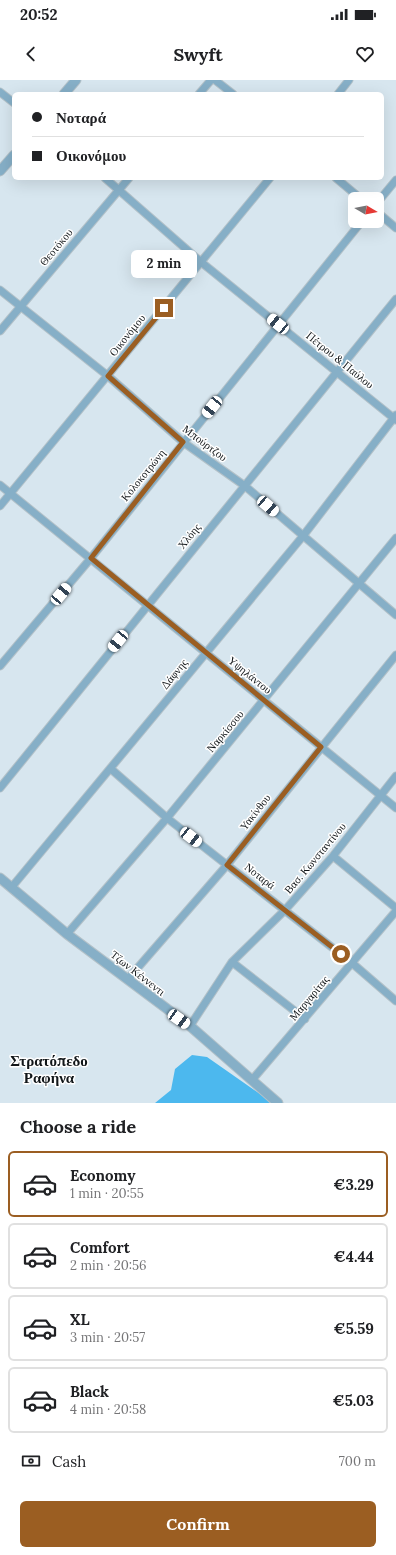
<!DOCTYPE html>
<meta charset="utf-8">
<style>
:root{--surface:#fff;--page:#f2f2f2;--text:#202124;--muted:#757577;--line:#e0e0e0;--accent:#9b5e22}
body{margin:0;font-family:Lora,serif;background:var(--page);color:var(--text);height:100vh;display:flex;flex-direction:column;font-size:15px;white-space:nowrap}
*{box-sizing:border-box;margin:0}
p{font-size:13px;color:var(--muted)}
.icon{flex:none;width:22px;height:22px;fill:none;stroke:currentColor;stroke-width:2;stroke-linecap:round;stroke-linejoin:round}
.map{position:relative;height:1023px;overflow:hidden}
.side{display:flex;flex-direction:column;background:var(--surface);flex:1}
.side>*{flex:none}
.guide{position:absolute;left:12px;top:12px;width:372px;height:88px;border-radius:6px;box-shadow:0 4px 16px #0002;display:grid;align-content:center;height:88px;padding:0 20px;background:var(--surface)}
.needle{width:26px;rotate:100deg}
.tools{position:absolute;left:348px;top:112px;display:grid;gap:8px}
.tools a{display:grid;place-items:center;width:36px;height:36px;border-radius:6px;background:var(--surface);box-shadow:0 4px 16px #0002;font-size:20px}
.end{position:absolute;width:18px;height:18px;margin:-9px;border:5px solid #9b5e22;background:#fff;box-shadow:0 0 0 2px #fff}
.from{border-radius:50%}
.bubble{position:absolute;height:28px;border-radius:6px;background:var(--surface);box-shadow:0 4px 16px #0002;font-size:13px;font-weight:700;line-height:28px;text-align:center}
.car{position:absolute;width:12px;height:24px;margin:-12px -6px;border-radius:5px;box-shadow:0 0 3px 1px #0007;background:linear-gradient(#fff 24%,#345 0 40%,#fff 0 76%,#345 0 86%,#fff 0)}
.guide b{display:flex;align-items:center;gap:14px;height:38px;font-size:15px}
.guide b+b{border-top:1px solid var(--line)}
.guide i{width:10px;height:10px;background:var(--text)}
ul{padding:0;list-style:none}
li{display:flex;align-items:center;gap:12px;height:66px;margin:0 8px 6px;padding:0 12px;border:2px solid var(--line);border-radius:6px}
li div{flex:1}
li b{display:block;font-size:15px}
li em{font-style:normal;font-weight:700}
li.current{border-color:var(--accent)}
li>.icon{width:36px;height:36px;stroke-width:1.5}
h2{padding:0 20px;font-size:18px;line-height:48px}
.pay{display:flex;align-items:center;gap:10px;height:44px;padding:0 20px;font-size:15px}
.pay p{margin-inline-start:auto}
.primary-button{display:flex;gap:8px;margin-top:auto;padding:8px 20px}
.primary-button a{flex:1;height:46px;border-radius:6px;background:var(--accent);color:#fff;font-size:16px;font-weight:700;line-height:46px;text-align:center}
.status{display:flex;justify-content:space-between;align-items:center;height:28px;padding:0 20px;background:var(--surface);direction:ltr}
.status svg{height:11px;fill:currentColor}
header{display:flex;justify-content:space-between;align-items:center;height:52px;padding:0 20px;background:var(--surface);font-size:18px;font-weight:700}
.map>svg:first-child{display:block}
</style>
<div class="status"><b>20:52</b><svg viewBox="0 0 49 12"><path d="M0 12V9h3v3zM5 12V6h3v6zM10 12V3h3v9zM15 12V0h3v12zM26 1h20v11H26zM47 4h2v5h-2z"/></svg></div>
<header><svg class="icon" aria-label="back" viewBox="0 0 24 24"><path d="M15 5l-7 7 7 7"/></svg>Swyft<svg class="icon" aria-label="heart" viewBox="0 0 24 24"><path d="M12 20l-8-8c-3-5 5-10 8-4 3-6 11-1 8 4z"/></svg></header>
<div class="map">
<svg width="396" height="1023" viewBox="0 0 396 1023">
<rect width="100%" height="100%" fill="#d7e6ef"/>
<path fill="#4cb8ee" d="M192 975 207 977 273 1023H155L171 1010 175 989Z"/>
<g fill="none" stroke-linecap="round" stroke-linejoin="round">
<g stroke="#b3c1c8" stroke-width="9">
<path id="minor" d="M215 0 233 14
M0 12 14 23
M199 14 211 0
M338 14 349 0
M105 98 201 182 396 340
M336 98 361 119
M377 123 396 100
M377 132 396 148
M0 210 108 296 183 362 245 406 396 535
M0 251 129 98
M0 405 396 728
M0 426 270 98
M0 586 91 478 362 141
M111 689 167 738 352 883 396 921
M0 708 396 219
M333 776 396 828
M11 808 303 456 396 335
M67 854 167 738 396 458
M232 882 305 939
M128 899 227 785 396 575
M190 946 232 882 285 830 333 776 396 696
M252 1000 396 831"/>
</g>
<g stroke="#b3c1c8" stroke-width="11">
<path id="tertiary" d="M64 14 76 0
M0 91 14 75
M0 798 67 854 190 946 278 1023"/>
</g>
<use href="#minor" stroke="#86afc7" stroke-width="7"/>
<use href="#tertiary" stroke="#86afc7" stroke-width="9"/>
</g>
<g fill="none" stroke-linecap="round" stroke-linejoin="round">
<path stroke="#9b5e22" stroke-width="5" d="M164 228 108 296 183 362 91 478 321 667 227 785 341 874"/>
</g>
<g text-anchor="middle" stroke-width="3" stroke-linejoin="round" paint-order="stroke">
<g font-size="11" fill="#111619" stroke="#fff">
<text transform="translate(56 167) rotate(-50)" y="4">Θεοτόκου</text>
<text transform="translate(127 255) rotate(-51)" y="4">Οικονόμου</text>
<text transform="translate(340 280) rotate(39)" y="4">Πέτρου &amp; Παύλου</text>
<text transform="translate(205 363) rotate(37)" y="4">Μπούρτζου</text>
<text transform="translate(143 395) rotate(-51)" y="4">Κολοκοτρώνη</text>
<text transform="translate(189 456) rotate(-51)" y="4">Χλόης</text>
<text transform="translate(174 594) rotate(-51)" y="4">Δάφνης</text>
<text transform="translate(250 595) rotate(39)" y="4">Υψηλάντου</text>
<text transform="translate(225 651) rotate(-50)" y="4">Ναρκίσσου</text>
<text transform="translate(255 732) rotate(-52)" y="4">Υακίνθου</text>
<text transform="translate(315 778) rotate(-50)" y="4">Βασ. Κωνσταντίνου</text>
<text transform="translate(260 796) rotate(38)" y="4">Νοταρά</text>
<text transform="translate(138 893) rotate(38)" y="4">Τζων Κέννεντι</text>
<text transform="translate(309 918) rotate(-50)" y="4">Μαργαρίτας</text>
</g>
<g font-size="15" font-weight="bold" fill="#111619" stroke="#fff">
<text x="49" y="986">Στρατόπεδο<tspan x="49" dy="17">Ραφήνα</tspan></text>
</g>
</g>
</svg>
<div class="tools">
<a><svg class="needle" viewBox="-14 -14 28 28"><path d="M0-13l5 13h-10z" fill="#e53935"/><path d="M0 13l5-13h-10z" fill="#757577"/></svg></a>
</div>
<i class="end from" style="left:341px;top:874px"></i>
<i class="end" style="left:164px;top:228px"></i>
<div class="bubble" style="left:131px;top:170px;width:66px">2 min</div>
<i class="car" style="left:278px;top:244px;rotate:309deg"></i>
<i class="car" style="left:212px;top:327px;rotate:219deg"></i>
<i class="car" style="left:268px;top:426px;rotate:131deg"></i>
<i class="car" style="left:61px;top:514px;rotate:40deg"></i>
<i class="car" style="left:118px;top:561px;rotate:219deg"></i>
<i class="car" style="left:191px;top:757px;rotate:128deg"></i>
<i class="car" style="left:179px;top:939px;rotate:125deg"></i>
<div class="guide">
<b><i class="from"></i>Νοταρά</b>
<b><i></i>Οικονόμου</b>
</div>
</div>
<section class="side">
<h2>Choose a ride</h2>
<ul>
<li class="current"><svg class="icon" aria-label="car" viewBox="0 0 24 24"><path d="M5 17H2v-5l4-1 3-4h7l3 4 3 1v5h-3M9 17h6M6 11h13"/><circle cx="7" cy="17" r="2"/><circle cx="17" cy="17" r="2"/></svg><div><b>Economy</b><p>1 min · 20:55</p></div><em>€3.29</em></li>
<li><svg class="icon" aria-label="car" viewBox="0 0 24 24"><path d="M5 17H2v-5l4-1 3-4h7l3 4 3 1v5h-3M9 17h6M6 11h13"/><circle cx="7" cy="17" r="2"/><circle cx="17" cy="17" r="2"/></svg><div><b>Comfort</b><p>2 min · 20:56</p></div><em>€4.44</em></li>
<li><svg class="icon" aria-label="car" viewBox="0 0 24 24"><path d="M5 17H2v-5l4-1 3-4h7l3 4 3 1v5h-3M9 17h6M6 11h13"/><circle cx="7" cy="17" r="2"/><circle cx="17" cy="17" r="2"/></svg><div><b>XL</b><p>3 min · 20:57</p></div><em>€5.59</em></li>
<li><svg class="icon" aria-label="car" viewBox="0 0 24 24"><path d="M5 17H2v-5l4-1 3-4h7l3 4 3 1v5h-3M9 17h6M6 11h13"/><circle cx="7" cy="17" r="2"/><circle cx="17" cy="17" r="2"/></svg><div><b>Black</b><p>4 min · 20:58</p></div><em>€5.03</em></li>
</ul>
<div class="pay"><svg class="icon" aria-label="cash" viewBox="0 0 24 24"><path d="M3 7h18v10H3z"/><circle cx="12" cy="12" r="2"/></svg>Cash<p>700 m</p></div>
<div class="primary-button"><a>Confirm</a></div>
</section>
